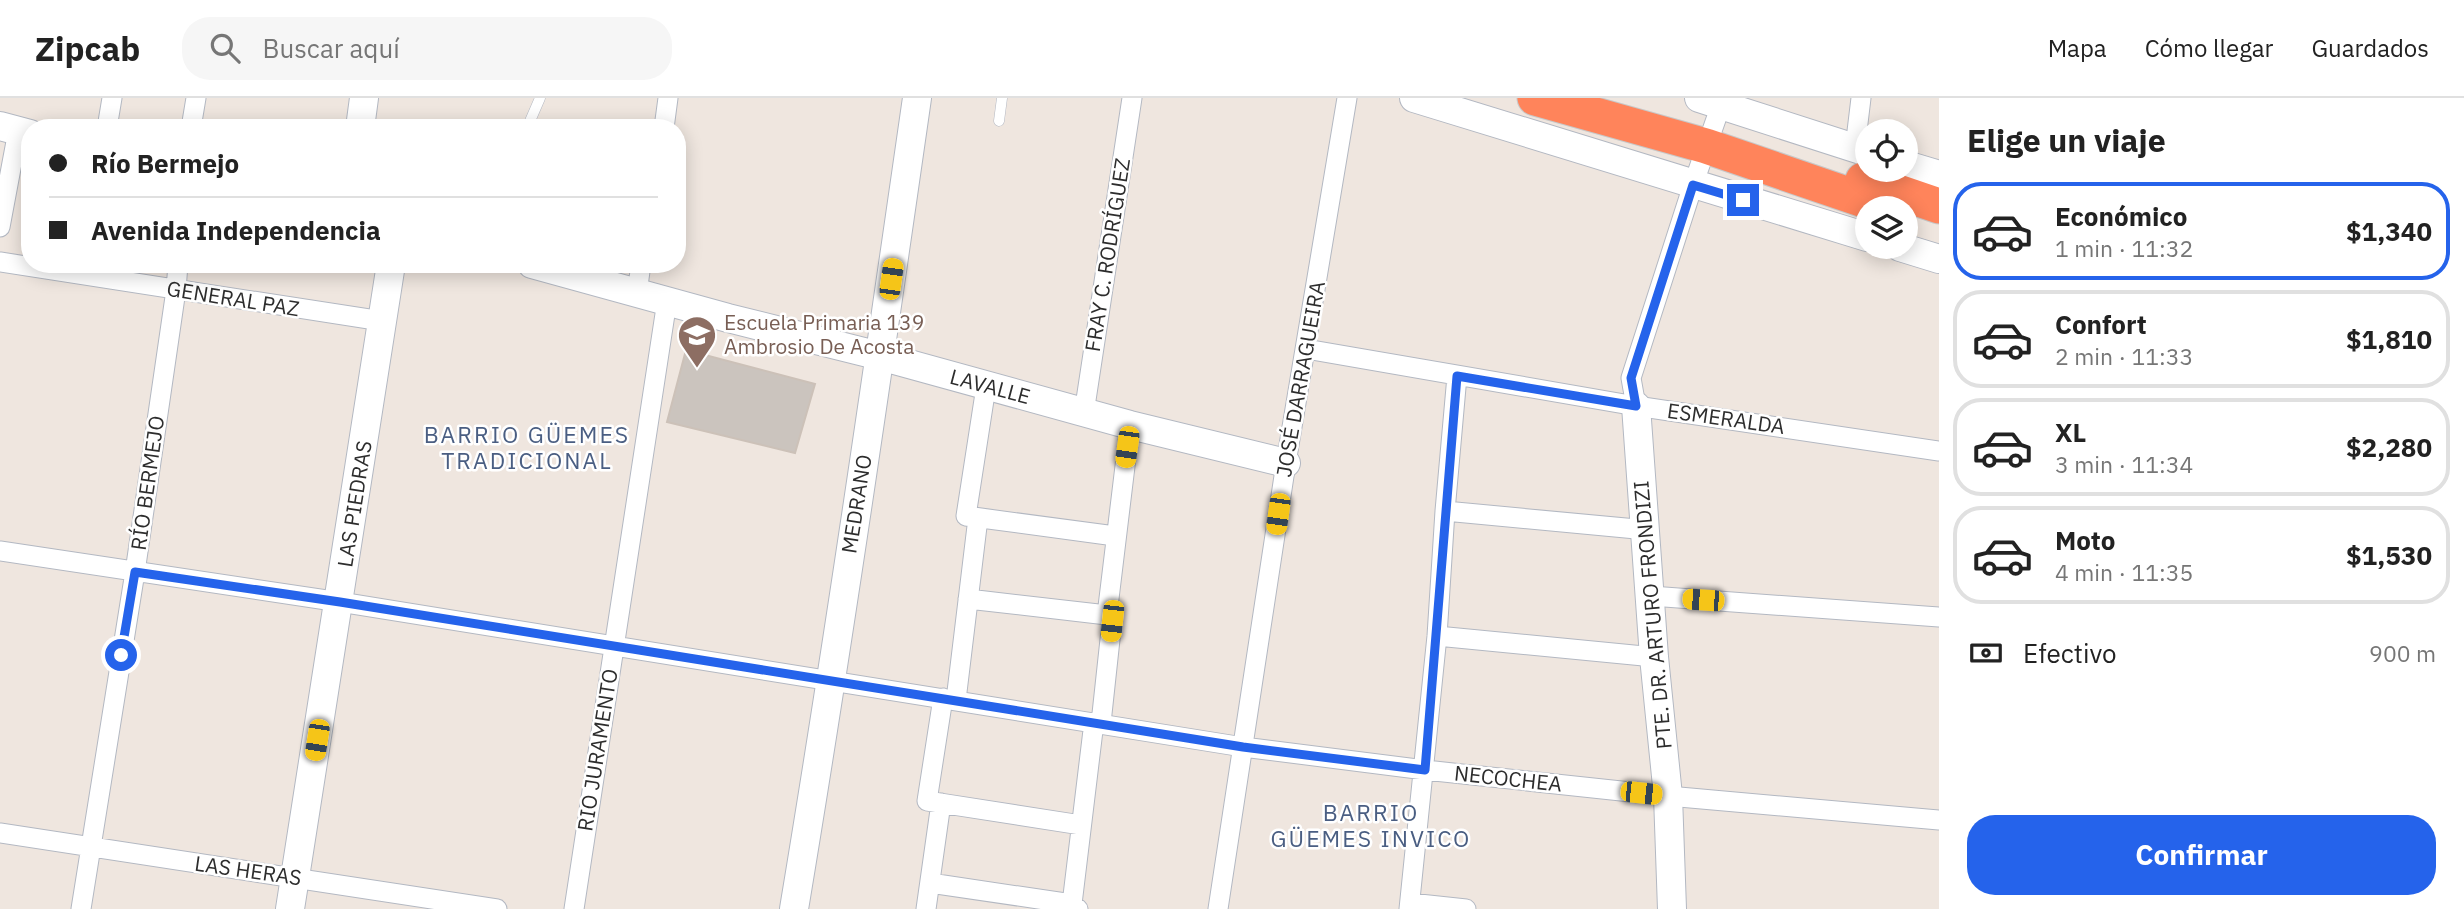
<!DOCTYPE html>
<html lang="es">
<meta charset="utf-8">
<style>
:root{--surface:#fff;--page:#f6f6f6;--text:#222;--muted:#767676;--line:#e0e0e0;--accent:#2563eb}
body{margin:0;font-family:"IBM Plex Sans",sans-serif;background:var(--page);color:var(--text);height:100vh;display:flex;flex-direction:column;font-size:26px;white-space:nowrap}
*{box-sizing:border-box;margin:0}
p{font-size:23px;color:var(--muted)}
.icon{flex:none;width:38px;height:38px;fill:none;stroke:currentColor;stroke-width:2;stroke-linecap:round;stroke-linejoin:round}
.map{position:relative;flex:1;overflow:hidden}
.details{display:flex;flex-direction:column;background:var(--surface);width:525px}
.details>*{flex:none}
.guide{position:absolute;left:21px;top:21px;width:665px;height:154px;border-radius:28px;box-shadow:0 4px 18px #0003;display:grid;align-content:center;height:154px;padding:0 28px;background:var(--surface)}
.tools{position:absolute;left:1855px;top:21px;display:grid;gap:14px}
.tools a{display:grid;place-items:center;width:63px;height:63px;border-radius:50%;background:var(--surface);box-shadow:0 4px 18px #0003;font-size:35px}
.end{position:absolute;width:32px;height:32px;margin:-16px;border:9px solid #2563eb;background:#fff;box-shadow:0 0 0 4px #fff}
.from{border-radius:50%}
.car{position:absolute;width:21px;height:42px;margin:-21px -10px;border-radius:9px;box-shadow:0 0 5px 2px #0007;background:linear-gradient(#f5c518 24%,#345 0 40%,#f5c518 0 76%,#345 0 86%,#f5c518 0)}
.guide b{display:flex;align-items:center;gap:24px;height:66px;font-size:26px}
.guide b+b{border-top:2px solid var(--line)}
.guide i{width:18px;height:18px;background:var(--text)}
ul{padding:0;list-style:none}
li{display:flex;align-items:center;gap:21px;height:98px;margin:0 14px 10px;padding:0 14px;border:4px solid var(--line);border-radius:28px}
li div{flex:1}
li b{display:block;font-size:26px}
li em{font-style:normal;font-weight:800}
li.active{border-color:var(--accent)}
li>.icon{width:63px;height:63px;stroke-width:1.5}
h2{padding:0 28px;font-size:32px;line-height:84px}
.pay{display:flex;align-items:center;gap:18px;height:77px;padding:0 28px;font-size:26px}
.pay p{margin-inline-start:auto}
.cta{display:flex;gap:14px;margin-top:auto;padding:14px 28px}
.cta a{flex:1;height:80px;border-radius:28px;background:var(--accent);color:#fff;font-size:28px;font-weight:800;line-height:80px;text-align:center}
header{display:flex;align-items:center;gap:42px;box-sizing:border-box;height:98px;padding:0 35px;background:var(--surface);border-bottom:2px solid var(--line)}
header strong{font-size:33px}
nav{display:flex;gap:38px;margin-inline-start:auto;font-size:24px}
.search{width:490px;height:63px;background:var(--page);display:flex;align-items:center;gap:18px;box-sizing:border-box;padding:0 24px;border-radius:28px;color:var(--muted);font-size:26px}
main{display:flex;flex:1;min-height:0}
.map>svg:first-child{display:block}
</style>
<header>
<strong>Zipcab</strong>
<div class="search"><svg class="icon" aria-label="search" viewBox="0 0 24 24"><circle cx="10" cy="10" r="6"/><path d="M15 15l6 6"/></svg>Buscar aquí</div>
<nav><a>Mapa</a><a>Cómo llegar</a><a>Guardados</a></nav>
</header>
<main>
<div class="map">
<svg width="1939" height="811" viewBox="0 0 1939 811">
<rect width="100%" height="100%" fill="#efe6df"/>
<path fill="#cbc4be" stroke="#ccc1b8" stroke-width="2" d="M686 252 815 286 795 355 667 324Z"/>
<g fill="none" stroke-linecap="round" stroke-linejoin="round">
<g stroke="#b3b8c2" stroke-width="11">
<path id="lane" d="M999 23 1002 0
M527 30 540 0"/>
</g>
<g stroke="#b3b8c2" stroke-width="21">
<path id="street" d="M107 30 112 0
M191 30 196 0
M664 30 668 0
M1855 50 1861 0
M0 129 18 33
M0 164 382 223
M637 195 641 166
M1306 251 1636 308 1939 353
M986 289 966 418 1115 438
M1636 308 1631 280 1693 87 1721 7
M1084 315 1132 0
M1445 413 1647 432
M0 453 340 504 1243 649 1425 672 1668 698 1939 722
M1651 498 1939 519
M968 501 1107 517
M1107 517 1130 327
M1437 538 1654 559
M943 600 927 703 1081 727
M956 602 978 420
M1101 625 1112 523 1107 517
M0 735 497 811
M930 785 1072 806 1078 811
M1410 805 1466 811
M1072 806 1094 624
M81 811 135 474 176 192 178 166
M574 811 667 203
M926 811 941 705
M1218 811 1286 365 1347 0
M1409 811 1437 538 1445 413 1457 278"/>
</g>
<g stroke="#b3b8c2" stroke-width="30">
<path id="secondary" d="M1414 0 1867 139
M1699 0 1867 54
M0 28 30 36
M360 30 364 0
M1906 67 1939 77
M1900 149 1939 161
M532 166 728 220 880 258 1130 327 1286 365
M1636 308 1654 559 1668 698 1672 811
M290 811 391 166
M794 811C839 541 878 271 917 0"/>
</g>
<g stroke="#c8c8c8" stroke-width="37">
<path id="highway" d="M1535 0 1706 48 1887 110
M1863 82 1939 108"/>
</g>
<use href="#lane" stroke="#fff" stroke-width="10"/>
<use href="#street" stroke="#fff" stroke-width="19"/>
<use href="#secondary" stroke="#fff" stroke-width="28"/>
<use href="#highway" stroke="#ff845b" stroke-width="35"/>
</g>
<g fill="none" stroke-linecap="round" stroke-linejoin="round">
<path stroke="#2563eb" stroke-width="9" d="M121 557 135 474 340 504 1243 649 1425 672 1457 278 1636 308 1631 280 1693 87 1743 102"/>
</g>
<defs>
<g id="school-pin" transform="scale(2.0125)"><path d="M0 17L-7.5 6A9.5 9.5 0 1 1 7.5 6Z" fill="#8d6e63" stroke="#fff"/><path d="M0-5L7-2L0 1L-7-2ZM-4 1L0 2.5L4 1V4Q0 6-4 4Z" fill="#fff"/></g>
</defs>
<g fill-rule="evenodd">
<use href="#school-pin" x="697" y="237"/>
</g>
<g text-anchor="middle" stroke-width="5" stroke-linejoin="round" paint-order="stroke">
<g font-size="21" fill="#2d2d2d" stroke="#fff">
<text transform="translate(1108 157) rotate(-81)" y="7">FRAY C. RODRÍGUEZ</text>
<text transform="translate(233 201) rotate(9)" y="7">GENERAL PAZ</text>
<text transform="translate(1301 281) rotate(-80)" y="7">JOSÉ DARRAGUEIRA</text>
<text transform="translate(990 289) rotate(15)" y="7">LAVALLE</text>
<text transform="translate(1726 321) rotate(8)" y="7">ESMERALDA</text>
<text transform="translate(148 385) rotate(-82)" y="7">RÍO BERMEJO</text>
<text transform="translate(355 406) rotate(-81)" y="7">LAS PIEDRAS</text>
<text transform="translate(857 406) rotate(-81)" y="7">MEDRANO</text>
<text transform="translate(1653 517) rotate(-95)" y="7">PTE. DR. ARTURO FRONDIZI</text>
<text transform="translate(598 652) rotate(-81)" y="7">RIO JURAMENTO</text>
<text transform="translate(1508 681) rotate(6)" y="7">NECOCHEA</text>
<text transform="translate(248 773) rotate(8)" y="7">LAS HERAS</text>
</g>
<g font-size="21" fill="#785e54" stroke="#fff" text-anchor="start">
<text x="724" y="232">Escuela Primaria 139<tspan x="724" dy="24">Ambrosio De Acosta</tspan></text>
</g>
<g font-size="23" letter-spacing="2" fill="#4a5e82" stroke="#fff">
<text x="527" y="345">BARRIO GÜEMES<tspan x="527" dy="26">TRADICIONAL</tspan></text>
<text x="1371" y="723">BARRIO<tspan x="1371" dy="26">GÜEMES INVICO</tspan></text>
</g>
</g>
</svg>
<div class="tools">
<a><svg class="icon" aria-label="locate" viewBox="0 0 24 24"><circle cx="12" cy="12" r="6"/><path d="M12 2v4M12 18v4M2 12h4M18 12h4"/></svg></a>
<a><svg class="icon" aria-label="layers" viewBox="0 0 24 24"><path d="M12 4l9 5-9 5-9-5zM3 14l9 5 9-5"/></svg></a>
</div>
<i class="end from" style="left:121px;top:557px"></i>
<i class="end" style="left:1743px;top:102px"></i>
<i class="car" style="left:891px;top:181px;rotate:8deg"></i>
<i class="car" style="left:1127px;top:349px;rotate:188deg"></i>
<i class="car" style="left:1278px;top:416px;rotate:188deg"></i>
<i class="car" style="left:1703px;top:502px;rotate:274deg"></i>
<i class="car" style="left:1112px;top:523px;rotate:186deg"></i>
<i class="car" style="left:317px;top:642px;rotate:189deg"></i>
<i class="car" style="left:1641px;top:695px;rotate:96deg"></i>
<div class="guide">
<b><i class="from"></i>Río Bermejo</b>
<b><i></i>Avenida Independencia</b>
</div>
</div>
<section class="details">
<h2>Elige un viaje</h2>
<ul>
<li class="active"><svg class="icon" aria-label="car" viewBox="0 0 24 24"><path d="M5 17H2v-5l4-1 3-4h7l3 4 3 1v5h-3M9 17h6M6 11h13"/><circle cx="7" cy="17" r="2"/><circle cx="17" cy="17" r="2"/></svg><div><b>Económico</b><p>1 min · 11:32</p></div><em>$1,340</em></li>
<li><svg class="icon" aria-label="car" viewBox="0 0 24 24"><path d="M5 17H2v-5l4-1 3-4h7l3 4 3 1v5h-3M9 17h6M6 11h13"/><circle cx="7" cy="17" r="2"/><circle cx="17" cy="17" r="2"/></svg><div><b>Confort</b><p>2 min · 11:33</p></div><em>$1,810</em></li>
<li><svg class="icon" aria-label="car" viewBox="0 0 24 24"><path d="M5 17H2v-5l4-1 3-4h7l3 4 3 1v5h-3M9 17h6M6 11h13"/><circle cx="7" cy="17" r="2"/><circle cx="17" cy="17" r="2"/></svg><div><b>XL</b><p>3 min · 11:34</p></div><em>$2,280</em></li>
<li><svg class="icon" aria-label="car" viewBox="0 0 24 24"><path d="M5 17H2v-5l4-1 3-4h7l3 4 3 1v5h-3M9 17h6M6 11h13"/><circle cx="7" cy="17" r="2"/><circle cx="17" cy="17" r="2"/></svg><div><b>Moto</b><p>4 min · 11:35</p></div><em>$1,530</em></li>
</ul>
<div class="pay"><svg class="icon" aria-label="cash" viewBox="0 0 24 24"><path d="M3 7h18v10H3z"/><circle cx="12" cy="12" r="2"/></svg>Efectivo<p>900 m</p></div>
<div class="cta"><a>Confirmar</a></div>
</section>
</main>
